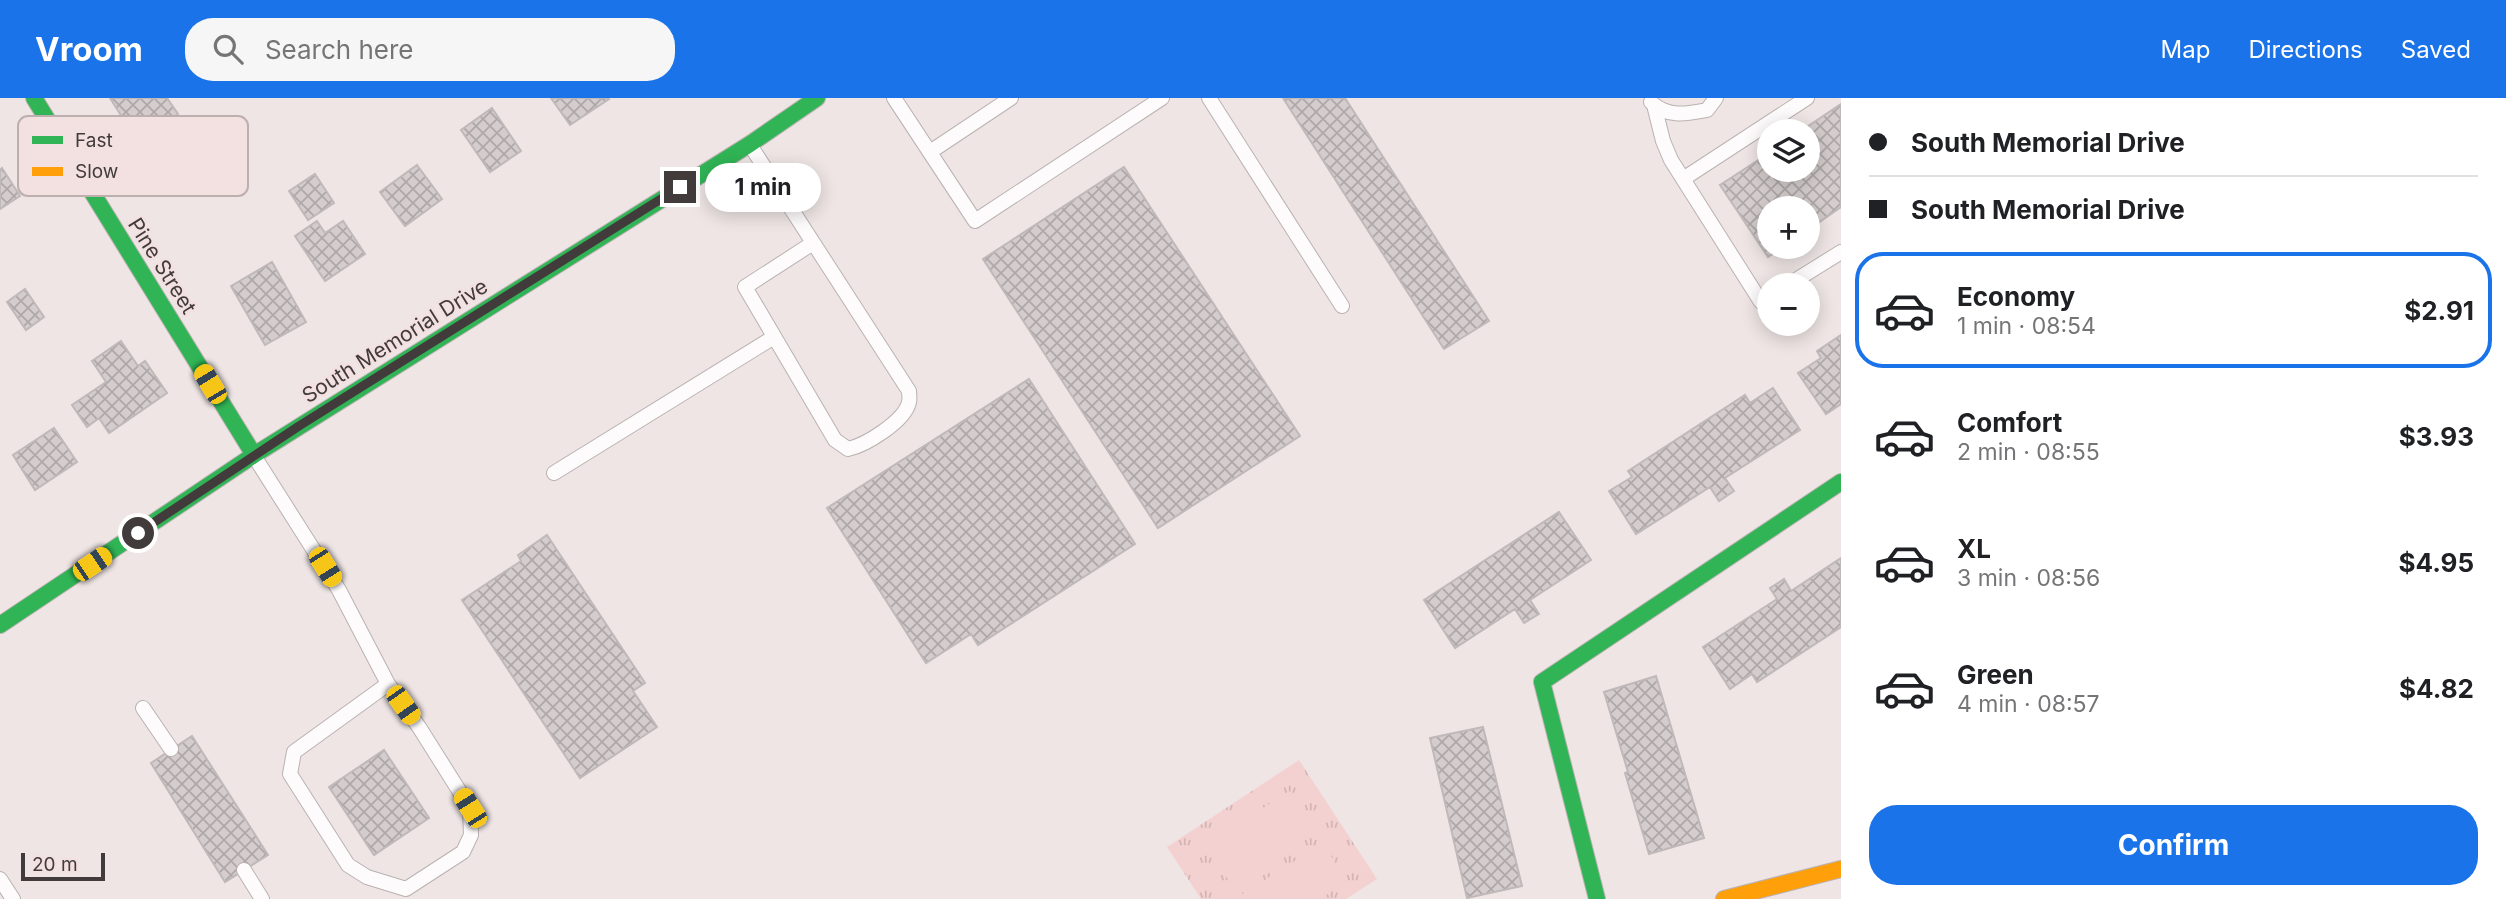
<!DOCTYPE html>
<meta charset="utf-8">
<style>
:root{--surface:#fff;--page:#f6f6f6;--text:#202124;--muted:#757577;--line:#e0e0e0;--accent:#1a73e8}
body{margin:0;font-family:Inter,sans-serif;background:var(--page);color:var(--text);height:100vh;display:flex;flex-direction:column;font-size:26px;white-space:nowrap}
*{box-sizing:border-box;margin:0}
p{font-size:23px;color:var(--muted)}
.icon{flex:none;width:38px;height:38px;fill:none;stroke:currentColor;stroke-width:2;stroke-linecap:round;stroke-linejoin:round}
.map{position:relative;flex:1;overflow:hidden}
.details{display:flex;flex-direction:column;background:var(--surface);width:665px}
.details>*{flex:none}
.hud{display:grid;align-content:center;height:154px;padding:0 28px;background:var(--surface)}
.fabs{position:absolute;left:1757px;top:21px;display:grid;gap:14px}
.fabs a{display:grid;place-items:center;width:63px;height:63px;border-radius:50%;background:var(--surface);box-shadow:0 4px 18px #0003;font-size:35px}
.scale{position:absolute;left:21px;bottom:18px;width:84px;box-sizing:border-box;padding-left:7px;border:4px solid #423b3b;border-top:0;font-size:19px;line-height:24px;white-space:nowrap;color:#423b3b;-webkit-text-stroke:5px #f3e1e1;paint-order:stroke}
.end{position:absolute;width:32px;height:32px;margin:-16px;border:9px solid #423b3b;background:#fff;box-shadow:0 0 0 4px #fff}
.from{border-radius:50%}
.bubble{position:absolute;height:49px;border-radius:24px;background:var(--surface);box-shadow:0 4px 18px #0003;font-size:23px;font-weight:700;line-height:49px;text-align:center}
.car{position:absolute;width:21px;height:42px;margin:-21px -10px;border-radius:9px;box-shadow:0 0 5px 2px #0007;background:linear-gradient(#f5c518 24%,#345 0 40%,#f5c518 0 76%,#345 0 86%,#f5c518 0)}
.hud b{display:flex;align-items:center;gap:24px;height:66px;font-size:26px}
.hud b+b{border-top:2px solid var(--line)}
.hud i{width:18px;height:18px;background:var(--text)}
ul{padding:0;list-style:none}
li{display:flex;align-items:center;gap:21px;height:116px;margin:0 14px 10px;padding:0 14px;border:4px solid transparent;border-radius:28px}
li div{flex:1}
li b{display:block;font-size:26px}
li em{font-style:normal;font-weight:700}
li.active{border-color:var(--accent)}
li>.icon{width:63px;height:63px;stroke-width:1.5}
.button{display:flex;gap:14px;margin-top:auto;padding:14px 28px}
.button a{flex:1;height:80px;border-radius:28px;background:var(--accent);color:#fff;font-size:28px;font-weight:700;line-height:80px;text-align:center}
header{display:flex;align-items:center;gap:42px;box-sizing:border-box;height:98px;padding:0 35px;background:var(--accent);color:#fff}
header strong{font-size:33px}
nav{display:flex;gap:38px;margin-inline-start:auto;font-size:24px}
.search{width:490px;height:63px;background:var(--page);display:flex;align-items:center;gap:18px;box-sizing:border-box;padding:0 24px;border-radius:28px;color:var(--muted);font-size:26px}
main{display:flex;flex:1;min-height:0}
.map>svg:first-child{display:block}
</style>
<header>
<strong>Vroom</strong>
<div class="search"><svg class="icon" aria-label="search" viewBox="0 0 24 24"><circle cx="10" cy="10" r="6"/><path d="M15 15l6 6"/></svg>Search here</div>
<nav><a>Map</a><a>Directions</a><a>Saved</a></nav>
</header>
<main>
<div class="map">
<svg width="1841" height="801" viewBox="0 0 1841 801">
<defs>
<pattern id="park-tufts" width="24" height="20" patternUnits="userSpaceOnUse" patternTransform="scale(1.75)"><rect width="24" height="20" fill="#f4d1d1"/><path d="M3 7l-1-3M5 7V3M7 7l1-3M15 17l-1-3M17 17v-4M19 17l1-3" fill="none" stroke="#d2b4b4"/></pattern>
<pattern id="building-cross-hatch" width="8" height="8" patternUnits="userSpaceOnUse" patternTransform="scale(1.75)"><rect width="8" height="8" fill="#d5cdcd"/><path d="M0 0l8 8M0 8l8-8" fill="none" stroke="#aea8a8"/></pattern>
</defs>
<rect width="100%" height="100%" fill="#efe5e5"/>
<path fill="url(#park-tufts)" d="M1299 662 1377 781 1346 801H1201L1167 749Z"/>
<path fill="#f4d1d1" d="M1290 693 1314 732 1230 785 1206 746Z
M1323 745 1347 784 1320 801H1241L1239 798Z"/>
<path fill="url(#building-cross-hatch)" stroke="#c0b9b9" stroke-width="2" d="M110 0H167L178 16 131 47 120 32 127 27Z
M551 0H608L609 1 570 27Z
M1283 0H1345L1489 223 1444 251Z
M1841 6V109L1808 132V110H1769V149H1783L1768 159 1720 87 1769 55V72H1808V33H1801Z
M492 10 521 53 490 74 461 32Z
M417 67 442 101 405 128 380 94Z
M1124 69 1300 338 1158 430 983 161Z
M2 70 20 98 0 111V72Z
M315 76 334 105 308 122 289 93Z
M317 123 325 135 343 123 365 156 325 183 295 138Z
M272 164 306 224 265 247 231 188Z
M25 191 44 219 26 232 7 204Z
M1841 237V306L1826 316 1798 275 1821 260 1817 253Z
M121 243 138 268 145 263 167 295 109 335 99 320 87 329 72 307 106 284 92 263Z
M1029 281 1135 446 978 547 971 536 926 565 827 410Z
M1773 290 1800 332 1725 380 1734 393 1719 403 1710 389 1636 436 1609 393 1632 379 1628 373 1745 297 1750 305Z
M54 330 77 364 35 392 13 357Z
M1559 414 1591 462 1530 502 1539 516 1524 525 1515 511 1455 550 1424 502Z
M547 437 645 585 633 593 657 629 580 680 462 502 521 463 518 457Z
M1841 460V529L1757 584 1752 576 1730 591 1703 549 1777 501 1770 490 1784 481 1791 493Z
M1656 578 1704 740 1649 756 1625 675 1628 674 1604 594Z
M1483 629 1522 788 1467 800 1430 640Z
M192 638 268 757 225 784 151 665Z
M384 652 429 720 374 757 329 689Z"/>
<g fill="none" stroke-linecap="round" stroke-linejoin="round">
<g stroke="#bab2b2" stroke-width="16">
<path id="lane" d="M894 0 975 123 1162 0
M1209 0 1342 208
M1651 4C1667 20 1687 16 1707 12L1716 0
M1654 7 1663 43 1671 62 1761 204 1769 199
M750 47 909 293C909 296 910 300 909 304 905 323 866 347 848 351L835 342 745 189 813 145
M930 54 1011 0
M1683 81 1807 0
M1788 187 1841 154
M254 358 339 492 388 586 419 629 470 710 471 737 463 754 406 791 367 779 348 767 290 676 294 654 388 586
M554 375 774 239
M143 610 171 651
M244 772 262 801
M0 781 13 801"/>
</g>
<g stroke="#bab2b2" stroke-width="18">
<path id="fast" d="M34 0 254 357
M0 527 254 357 750 46 817 0
M1597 801 1542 584 1841 384"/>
</g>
<g stroke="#bab2b2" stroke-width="18">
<path id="slow" d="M1724 801 1841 771"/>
</g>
<use href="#lane" stroke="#fdfbfb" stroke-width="14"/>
<use href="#fast" stroke="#30b455" stroke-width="16"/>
<use href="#slow" stroke="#ff9f0a" stroke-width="16"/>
</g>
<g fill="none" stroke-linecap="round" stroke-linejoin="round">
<path stroke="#423b3b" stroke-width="9" d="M138 435 299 328 680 89"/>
</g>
<g text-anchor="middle" stroke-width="5" stroke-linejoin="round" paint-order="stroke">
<g font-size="21" fill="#423b3b" stroke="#f3e1e1">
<text transform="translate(162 168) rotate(58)" y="7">Pine Street</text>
<text transform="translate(395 243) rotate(-32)" y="7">South Memorial Drive</text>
</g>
</g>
<rect x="18" y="18" width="230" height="80" rx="10" fill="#f3e1e1" stroke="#beafaf" stroke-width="2"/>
<rect x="32" y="38" width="31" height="8" fill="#30b455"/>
<rect x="32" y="69" width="31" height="9" fill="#ff9f0a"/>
<g font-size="19" fill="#423b3b">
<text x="75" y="49">Fast</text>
<text x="75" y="80">Slow</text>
</g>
</svg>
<div class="fabs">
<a><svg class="icon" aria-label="layers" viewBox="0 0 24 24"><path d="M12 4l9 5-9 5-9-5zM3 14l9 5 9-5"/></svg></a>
<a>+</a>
<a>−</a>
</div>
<div class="scale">20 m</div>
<i class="end from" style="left:138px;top:435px"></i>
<i class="end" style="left:680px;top:89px"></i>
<div class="bubble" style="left:705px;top:65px;width:116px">1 min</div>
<i class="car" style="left:210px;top:286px;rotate:329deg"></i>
<i class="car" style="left:92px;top:466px;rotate:56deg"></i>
<i class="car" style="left:325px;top:469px;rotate:148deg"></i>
<i class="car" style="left:403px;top:607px;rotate:145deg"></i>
<i class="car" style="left:470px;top:710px;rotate:328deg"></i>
</div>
<section class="details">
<div class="hud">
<b><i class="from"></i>South Memorial Drive</b>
<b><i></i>South Memorial Drive</b>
</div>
<ul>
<li class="active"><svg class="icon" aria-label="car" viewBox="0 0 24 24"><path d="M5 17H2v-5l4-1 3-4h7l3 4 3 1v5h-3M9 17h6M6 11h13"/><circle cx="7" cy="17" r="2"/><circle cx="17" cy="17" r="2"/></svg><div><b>Economy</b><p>1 min · 08:54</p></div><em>$2.91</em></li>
<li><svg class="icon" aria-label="car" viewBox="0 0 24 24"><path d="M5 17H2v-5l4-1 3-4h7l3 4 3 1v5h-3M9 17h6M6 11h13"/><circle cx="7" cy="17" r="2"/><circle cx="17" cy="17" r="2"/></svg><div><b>Comfort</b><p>2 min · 08:55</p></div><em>$3.93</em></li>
<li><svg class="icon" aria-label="car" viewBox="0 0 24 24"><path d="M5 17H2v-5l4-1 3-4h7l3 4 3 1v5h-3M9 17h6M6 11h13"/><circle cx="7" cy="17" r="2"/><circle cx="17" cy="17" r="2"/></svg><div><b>XL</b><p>3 min · 08:56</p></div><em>$4.95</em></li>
<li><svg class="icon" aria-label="car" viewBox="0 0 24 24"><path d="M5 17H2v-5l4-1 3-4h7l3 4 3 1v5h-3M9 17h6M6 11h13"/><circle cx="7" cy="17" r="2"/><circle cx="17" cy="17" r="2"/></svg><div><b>Green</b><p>4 min · 08:57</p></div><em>$4.82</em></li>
</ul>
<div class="button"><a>Confirm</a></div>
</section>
</main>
